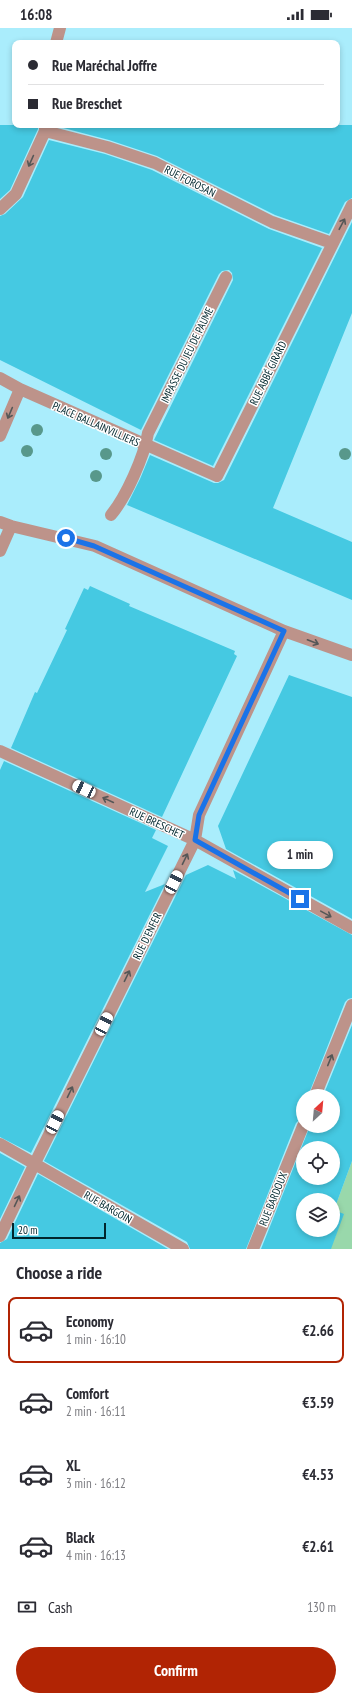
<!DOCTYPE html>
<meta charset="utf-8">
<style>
:root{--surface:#fff;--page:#f7f7f7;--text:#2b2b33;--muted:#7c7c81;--line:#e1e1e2;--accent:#b12404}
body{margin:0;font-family:"PT Sans Narrow",sans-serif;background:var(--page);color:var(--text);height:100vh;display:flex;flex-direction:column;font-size:15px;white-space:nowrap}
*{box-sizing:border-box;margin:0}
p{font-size:13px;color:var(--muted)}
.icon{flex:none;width:22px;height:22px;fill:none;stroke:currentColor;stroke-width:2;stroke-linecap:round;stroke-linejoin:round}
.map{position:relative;height:1221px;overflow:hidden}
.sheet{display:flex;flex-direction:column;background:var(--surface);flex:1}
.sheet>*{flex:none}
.top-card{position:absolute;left:12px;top:12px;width:328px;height:88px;border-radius:8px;box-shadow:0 2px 6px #0003;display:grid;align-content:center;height:88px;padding:0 16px;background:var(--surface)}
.needle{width:26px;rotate:26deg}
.controls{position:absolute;left:296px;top:1061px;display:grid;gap:8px}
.controls a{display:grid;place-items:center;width:44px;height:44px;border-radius:50%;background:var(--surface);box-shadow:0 2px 6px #0003;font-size:20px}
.scale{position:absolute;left:12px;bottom:10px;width:94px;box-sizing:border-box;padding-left:4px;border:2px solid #00262d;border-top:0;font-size:11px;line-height:14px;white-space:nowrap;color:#00262d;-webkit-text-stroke:3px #fff;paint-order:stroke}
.end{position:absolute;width:18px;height:18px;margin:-9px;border:5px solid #1a73e8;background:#fff;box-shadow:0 0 0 2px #fff}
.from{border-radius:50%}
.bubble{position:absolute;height:28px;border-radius:14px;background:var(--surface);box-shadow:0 2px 6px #0003;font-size:13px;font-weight:700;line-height:28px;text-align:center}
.car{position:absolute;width:12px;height:24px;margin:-12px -6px;border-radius:5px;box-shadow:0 0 3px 1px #0007;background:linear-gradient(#fff 24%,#345 0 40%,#fff 0 76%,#345 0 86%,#fff 0)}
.top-card b{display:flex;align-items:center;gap:14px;height:38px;font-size:15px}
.top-card b+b{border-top:1px solid var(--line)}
.top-card i{width:10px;height:10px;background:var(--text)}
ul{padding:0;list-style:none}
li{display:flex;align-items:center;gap:12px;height:66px;margin:0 8px 6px;padding:0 8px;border:2px solid transparent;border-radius:8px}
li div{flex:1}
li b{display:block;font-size:15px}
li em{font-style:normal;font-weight:700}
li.selected{border-color:var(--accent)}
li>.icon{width:36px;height:36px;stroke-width:1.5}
h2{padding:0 16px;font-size:18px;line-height:48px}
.pay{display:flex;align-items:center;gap:10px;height:44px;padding:0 16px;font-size:15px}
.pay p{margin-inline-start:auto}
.action{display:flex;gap:8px;margin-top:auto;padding:8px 16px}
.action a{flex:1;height:46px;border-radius:24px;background:var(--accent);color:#fff;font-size:16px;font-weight:700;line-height:46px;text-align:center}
.status{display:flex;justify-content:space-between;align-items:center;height:28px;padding:0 20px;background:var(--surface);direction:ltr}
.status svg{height:11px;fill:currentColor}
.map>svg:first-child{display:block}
</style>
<div class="status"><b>16:08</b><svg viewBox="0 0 49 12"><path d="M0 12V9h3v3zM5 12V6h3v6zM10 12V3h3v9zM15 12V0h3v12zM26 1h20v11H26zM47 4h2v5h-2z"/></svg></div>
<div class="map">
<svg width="352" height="1221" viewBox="0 0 352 1221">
<rect width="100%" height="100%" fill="#aaedfc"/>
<path fill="#99d8ab" d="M352 1133V1221H330L336 1207 334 1182Z"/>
<path fill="#45c9e2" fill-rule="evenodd" d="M0 97H38V101L10 162 0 171Z
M52 97H352V170L345 174 329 206 275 187 157 128 109 112Z
M49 112 105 126 152 142 269 201 322 220 213 438 154 412 233 252 232 245 229 242 222 243 219 246 141 402 0 332V188L5 186 23 169Z
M352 194V285L273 480 352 514V572L127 477 140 451 150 427 214 455H218L224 452Z
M90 558 130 576 129 578 235 623 234 626 237 628 162 789 11 720 35 664 37 665 67 602 65 601 84 560 88 562Z
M289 647 352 669V891L226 821 218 798Z
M4 733 156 802 152 810 168 818 145 864 165 856 31 1125 0 1109V742Z
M208 837 236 851 233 842 352 907V970L348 971 345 974 308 1068H303V1091L299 1092 296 1095 246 1221H190L187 1214 44 1133 186 847Z
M352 997V1133L334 1182 344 1186 331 1221H261L310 1098H333V1068H323ZM303 1120H333V1150H303ZM303 1172H333V1202H303Z
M0 1125 25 1139 0 1191Z
M38 1146 168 1221H0V1215L7 1211Z"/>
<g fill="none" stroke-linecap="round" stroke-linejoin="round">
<path stroke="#bd938a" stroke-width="12" d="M56 15 60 0
M45 103 107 119 155 135 272 194 332 215
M0 181 16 166 45 103V97
M0 350 20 361 217 448 352 177
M0 408 20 361
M111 487C126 469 144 429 148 405L226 249
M0 494 11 498 95 518 284 603 352 627
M0 523 11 498
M0 723 195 812 352 900
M315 1068 352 977
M0 1116 183 1221
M0 1208 34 1137 195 812 199 787 284 603
M253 1221 303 1098"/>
</g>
<g fill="#58988b">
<circle cx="37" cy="402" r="6"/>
<circle cx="27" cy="423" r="6"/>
<circle cx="106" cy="426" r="6"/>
<circle cx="345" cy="426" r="6"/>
<circle cx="96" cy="448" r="6"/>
</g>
<defs><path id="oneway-shaft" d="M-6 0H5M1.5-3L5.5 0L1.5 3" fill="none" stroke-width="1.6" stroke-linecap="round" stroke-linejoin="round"/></defs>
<g stroke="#555757">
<use href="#oneway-shaft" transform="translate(31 133) rotate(114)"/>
<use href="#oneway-shaft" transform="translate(342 196) rotate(-62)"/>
<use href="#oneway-shaft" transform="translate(10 385) rotate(113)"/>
<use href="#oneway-shaft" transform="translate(313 614) rotate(21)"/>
<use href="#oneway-shaft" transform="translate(108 772) rotate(-155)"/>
<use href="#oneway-shaft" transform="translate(185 831) rotate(-64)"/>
<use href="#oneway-shaft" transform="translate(326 886) rotate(29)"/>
<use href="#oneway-shaft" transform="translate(127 948) rotate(-64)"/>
<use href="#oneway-shaft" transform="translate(330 1032) rotate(-68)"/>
<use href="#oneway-shaft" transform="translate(70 1064) rotate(-64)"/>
<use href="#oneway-shaft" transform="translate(17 1173) rotate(-65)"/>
</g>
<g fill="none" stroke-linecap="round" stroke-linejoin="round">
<path stroke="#1a73e8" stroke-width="5" d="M66 510 94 518 284 603 199 787 195 812 300 871"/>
</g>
<g text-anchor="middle" stroke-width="3" stroke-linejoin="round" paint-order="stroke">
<g font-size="11" fill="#00262d" stroke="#fff">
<text transform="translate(190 153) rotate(27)" y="4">RUE FOROSAN</text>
<text transform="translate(187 327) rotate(-64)" y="4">IMPASSE DU JEU DE PAUME</text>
<text transform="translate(268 345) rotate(-64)" y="4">RUE ABBÉ GIRARD</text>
<text transform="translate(96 396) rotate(24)" y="4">PLACE BALLAINVILLIERS</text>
<text transform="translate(157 795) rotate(25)" y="4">RUE BRESCHET</text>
<text transform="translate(147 908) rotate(-64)" y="4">RUE D'ENFER</text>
<text transform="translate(273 1171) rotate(-68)" y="4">RUE BARDOUX</text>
<text transform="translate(108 1179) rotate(30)" y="4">RUE BARGOIN</text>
</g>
</g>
</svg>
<div class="controls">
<a><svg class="needle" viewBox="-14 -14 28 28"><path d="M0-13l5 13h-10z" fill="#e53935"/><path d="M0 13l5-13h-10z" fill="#7c7c81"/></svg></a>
<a><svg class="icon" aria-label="locate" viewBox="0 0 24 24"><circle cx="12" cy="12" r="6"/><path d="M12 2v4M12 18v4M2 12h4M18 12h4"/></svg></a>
<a><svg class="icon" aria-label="layers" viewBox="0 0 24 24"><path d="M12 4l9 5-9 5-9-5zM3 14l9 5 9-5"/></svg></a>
</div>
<div class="scale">20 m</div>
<i class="end from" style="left:66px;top:510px"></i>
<i class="end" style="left:300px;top:871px"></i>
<div class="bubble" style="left:267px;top:813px;width:66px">1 min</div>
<i class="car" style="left:84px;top:761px;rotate:295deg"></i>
<i class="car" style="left:174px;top:854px;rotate:26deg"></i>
<i class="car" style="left:104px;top:996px;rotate:26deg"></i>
<i class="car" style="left:55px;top:1094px;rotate:26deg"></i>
<div class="top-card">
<b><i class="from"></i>Rue Maréchal Joffre</b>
<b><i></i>Rue Breschet</b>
</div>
</div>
<section class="sheet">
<h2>Choose a ride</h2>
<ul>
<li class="selected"><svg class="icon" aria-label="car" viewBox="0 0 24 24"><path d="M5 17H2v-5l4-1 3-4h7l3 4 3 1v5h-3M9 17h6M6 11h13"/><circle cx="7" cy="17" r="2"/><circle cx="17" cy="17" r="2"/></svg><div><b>Economy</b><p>1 min · 16:10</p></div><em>€2.66</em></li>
<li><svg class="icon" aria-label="car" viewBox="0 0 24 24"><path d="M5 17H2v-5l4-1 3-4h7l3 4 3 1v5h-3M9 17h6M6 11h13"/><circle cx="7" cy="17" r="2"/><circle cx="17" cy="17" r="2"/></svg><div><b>Comfort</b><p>2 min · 16:11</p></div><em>€3.59</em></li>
<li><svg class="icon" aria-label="car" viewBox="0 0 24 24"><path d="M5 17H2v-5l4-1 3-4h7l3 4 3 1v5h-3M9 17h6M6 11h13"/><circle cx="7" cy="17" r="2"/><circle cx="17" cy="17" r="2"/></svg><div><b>XL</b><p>3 min · 16:12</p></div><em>€4.53</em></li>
<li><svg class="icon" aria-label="car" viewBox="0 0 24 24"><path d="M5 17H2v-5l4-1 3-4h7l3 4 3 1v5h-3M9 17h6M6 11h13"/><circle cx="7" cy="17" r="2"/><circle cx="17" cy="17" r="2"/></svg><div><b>Black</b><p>4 min · 16:13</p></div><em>€2.61</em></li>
</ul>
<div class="pay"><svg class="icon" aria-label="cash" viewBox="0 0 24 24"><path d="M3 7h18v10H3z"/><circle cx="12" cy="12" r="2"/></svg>Cash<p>130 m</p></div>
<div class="action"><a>Confirm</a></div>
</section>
